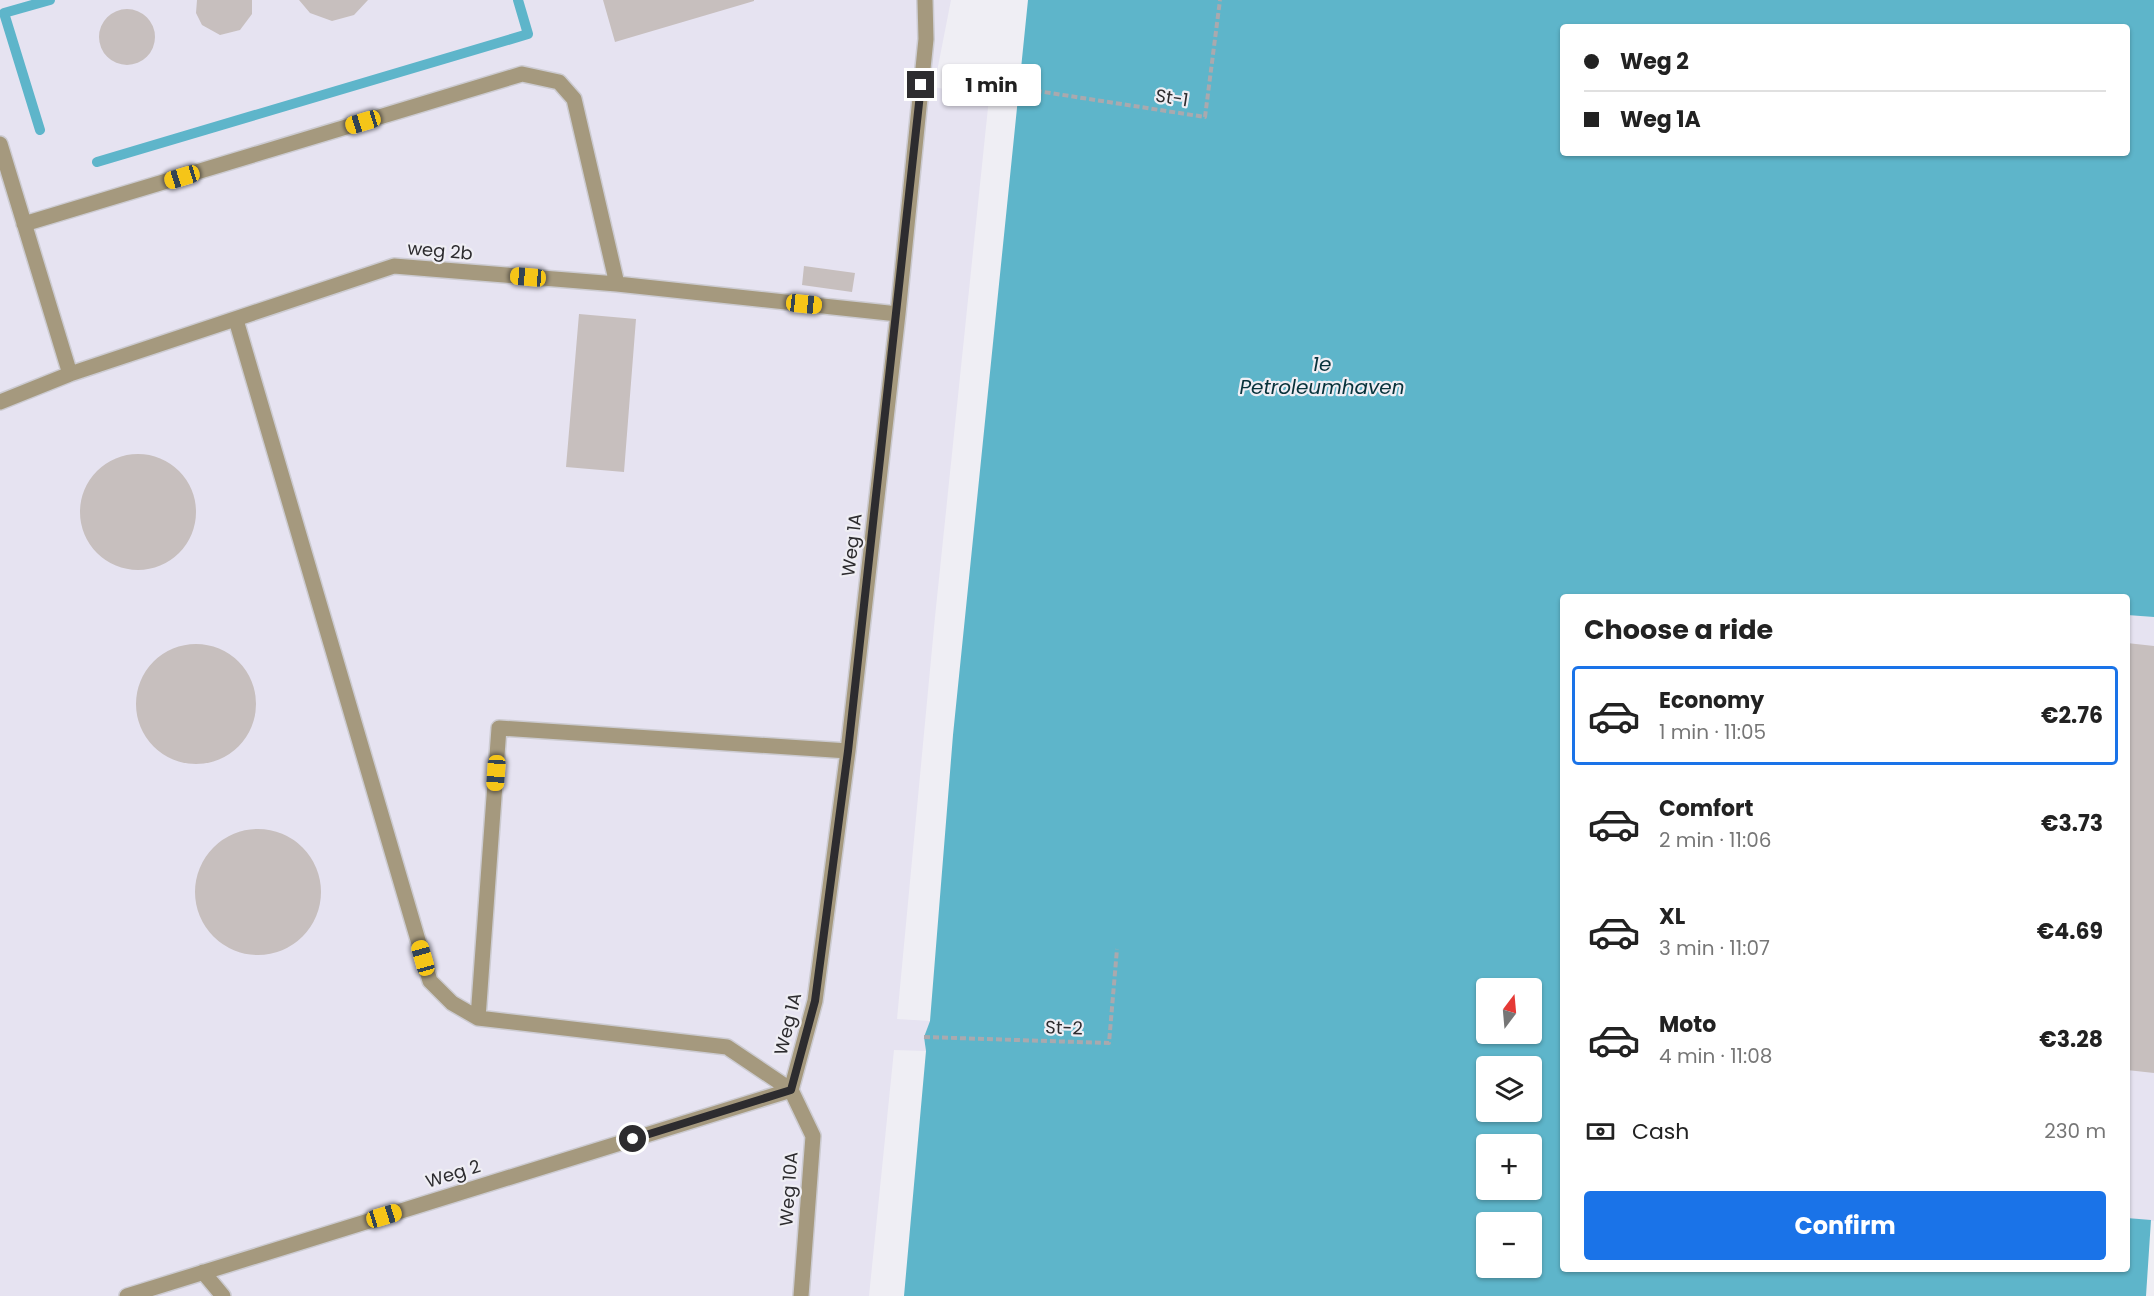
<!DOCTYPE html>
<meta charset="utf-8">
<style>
:root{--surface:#fff;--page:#f2f2f2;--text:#222;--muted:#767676;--line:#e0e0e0;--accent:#1a73e8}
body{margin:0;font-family:Poppins,sans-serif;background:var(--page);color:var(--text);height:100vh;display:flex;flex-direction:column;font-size:22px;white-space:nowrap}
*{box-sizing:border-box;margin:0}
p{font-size:20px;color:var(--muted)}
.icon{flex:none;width:33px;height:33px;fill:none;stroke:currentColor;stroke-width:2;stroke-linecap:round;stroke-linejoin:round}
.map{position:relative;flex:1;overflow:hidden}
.panel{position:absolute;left:1560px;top:594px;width:570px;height:678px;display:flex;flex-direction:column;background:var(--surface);border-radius:6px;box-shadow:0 2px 4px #0004}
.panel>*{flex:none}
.top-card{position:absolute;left:1560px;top:24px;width:570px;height:132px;border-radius:6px;box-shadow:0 2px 4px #0004;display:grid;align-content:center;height:132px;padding:0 24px;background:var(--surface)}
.needle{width:39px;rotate:16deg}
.buttons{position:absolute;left:1476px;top:978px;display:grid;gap:12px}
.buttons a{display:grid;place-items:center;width:66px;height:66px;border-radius:6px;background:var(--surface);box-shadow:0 2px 4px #0004;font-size:30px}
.end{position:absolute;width:27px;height:27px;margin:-14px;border:8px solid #2d2c2f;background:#fff;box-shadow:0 0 0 3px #fff}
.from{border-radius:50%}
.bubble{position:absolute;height:42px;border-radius:6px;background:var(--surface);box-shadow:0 2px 4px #0004;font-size:20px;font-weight:700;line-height:42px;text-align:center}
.car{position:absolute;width:18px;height:36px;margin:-18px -9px;border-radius:8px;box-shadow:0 0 4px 2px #0007;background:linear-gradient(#f5c518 24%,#345 0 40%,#f5c518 0 76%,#345 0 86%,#f5c518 0)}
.top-card b{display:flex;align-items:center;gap:21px;height:57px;font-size:22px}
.top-card b+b{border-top:2px solid var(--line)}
.top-card i{width:15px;height:15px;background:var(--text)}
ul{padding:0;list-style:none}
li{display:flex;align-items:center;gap:18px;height:99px;margin:0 12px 9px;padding:0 12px;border:3px solid transparent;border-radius:6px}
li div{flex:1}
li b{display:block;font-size:22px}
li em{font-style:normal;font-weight:700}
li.on{border-color:var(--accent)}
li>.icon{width:54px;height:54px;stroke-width:1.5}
h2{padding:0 24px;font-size:27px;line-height:72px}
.pay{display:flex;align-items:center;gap:15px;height:66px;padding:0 24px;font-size:22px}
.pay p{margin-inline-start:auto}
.primary-button{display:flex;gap:12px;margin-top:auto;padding:12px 24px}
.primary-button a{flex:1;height:69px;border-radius:6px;background:var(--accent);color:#fff;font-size:24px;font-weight:700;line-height:69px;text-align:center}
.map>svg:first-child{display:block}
</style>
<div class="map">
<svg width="2154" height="1296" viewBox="0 0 2154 1296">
<rect width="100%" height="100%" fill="#efeef4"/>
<path fill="#e6e3f1" d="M0 0H951L934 87 989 98 935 617 897 1019 930 1021 924 1037 926 1051 894 1050 869 1296H0Z
M2127 615 2154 617V1221L2127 1218Z"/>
<path fill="#5eb5ca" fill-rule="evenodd" d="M1028 0H2154V617L2127 615V597H1563V1269H2127V1218L2151 1220 2146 1296H904L926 1051 924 1037 930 1021 953 735ZM1563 27H2127V153H1563ZM1486 988H1532V1034H1486ZM1486 1066H1532V1112H1486ZM1486 1144H1532V1190H1486ZM1486 1222H1532V1268H1486Z"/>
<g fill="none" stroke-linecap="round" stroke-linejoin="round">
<path stroke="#5eb5ca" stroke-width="10" d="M40 130 4 13 50 0
M97 162 528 34 518 0"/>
</g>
<path fill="#c7bfbe" d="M197 0H252V14L240 30 220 35 202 25 196 13Z
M299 0H368L354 15 332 21 310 13Z
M603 0H754V1L615 42Z
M99 37a28 28 0 1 1 56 0a28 28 0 1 1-56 0Z
M804 266 855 273 852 292 802 285Z
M579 314 636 319 624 472 566 467Z
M80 512a58 58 0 1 1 116 0a58 58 0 1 1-116 0Z
M2127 643 2154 646V1073L2127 1070Z
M136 704a60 60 0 1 1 120 0a60 60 0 1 1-120 0Z
M195 892a63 63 0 1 1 126 0a63 63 0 1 1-126 0Z"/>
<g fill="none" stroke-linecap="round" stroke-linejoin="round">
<g stroke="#cccbd1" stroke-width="18">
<path id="service" d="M0 144 70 374
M24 224 522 74 559 82 574 99 617 284
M236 320 430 981 452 1003 478 1018 727 1047 791 1090
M0 402 70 374 394 266 617 284 898 314
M478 1018 499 728 848 751
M791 1090 815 1001 848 751 898 314 926 39 925 0
M791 1090 813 1136 801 1296
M203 1272 223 1296
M127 1296 791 1090"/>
</g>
<path stroke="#aaa9ae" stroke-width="4" stroke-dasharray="6 3" stroke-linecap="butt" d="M1018 88 1205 117 1220 0
M924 1037 1109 1043 1117 949"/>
<use href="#service" stroke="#a5997e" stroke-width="15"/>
</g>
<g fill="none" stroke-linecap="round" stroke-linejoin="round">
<path stroke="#2d2c2f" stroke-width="8" d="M633 1139 791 1090 815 1001 848 751 921 85"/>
</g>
<g text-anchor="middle" stroke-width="4.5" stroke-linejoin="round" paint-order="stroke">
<g font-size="18" fill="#2d2c2f" stroke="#efeef4">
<text transform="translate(1172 98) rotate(9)" y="6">St-1</text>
<text transform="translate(440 251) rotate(5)" y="6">weg 2b</text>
<text transform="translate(852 545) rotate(-83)" y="6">Weg 1A</text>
<text transform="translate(788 1024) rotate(-76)" y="6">Weg 1A</text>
<text transform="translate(1064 1028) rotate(2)" y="6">St-2</text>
<text transform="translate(453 1174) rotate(-17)" y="6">Weg 2</text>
<text transform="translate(789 1189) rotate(-86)" y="6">Weg 10A</text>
</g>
<g font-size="20" font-style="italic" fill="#07323b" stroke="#efeef4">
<text x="1322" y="371">1e<tspan x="1322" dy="23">Petroleumhaven</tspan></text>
</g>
</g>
</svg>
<div class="buttons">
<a><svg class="needle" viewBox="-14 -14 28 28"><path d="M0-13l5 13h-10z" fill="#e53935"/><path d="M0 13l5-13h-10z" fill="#767676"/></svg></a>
<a><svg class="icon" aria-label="layers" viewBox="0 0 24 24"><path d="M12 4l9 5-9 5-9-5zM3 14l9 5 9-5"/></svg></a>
<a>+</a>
<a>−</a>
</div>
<i class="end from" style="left:633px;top:1139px"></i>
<i class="end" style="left:921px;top:85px"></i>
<div class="bubble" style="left:942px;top:64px;width:99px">1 min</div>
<i class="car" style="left:363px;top:122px;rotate:253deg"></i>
<i class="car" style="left:182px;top:177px;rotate:253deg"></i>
<i class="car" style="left:528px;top:277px;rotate:275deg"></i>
<i class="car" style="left:804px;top:304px;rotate:96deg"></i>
<i class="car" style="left:496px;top:773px;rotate:184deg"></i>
<i class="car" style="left:423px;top:958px;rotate:344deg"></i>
<i class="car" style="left:384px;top:1216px;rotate:73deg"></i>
<div class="top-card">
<b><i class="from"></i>Weg 2</b>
<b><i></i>Weg 1A</b>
</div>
<section class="panel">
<h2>Choose a ride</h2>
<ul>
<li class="on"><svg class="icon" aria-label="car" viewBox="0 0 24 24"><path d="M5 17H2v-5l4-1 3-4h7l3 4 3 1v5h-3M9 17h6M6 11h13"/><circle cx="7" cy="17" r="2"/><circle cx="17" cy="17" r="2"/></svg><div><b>Economy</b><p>1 min · 11:05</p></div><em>€2.76</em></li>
<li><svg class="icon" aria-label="car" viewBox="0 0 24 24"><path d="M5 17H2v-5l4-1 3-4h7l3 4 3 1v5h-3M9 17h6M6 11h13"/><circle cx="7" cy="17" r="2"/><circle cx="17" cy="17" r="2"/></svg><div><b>Comfort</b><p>2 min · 11:06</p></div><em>€3.73</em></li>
<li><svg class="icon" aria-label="car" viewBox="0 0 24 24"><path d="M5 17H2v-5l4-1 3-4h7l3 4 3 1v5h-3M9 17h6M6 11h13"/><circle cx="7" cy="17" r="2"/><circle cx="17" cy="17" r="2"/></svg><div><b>XL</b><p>3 min · 11:07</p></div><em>€4.69</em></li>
<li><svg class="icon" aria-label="car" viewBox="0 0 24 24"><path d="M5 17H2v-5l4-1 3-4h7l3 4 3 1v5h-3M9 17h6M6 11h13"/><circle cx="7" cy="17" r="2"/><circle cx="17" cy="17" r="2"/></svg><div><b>Moto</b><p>4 min · 11:08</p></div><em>€3.28</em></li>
</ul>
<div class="pay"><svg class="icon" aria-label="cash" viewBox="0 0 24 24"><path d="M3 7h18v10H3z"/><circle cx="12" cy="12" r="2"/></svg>Cash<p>230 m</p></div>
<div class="primary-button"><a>Confirm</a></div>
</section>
</div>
